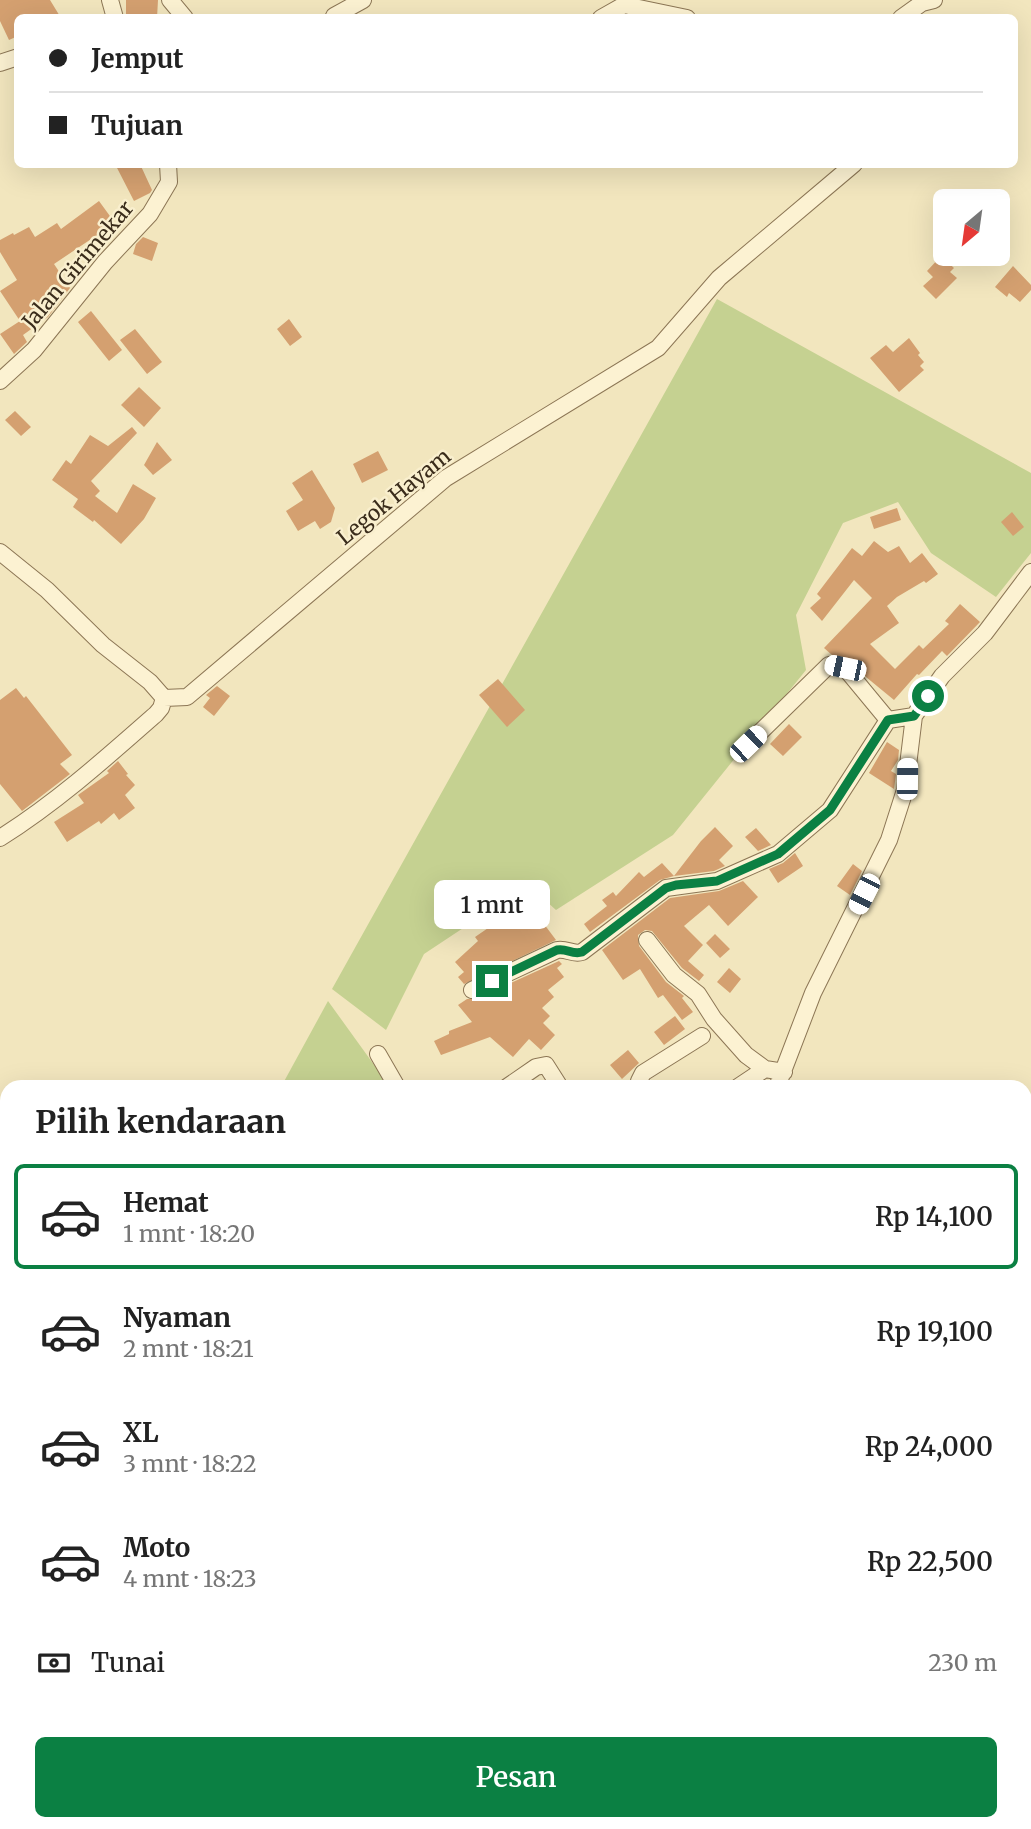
<!DOCTYPE html>
<html lang="id">
<meta charset="utf-8">
<style>
:root{--surface:#fff;--page:#f6f6f6;--text:#222;--muted:#767676;--line:#e0e0e0;--accent:#0b8043}
body{margin:0;font-family:Merriweather,serif;background:var(--page);color:var(--text);height:100vh;display:flex;flex-direction:column;font-size:26px;white-space:nowrap}
*{box-sizing:border-box;margin:0}
p{font-size:23px;color:var(--muted)}
.icon{flex:none;width:38px;height:38px;fill:none;stroke:currentColor;stroke-width:2;stroke-linecap:round;stroke-linejoin:round}
.map{position:relative;flex:1;overflow:hidden}
.sheet{position:absolute;left:0px;top:1080px;width:1032px;height:751px;display:flex;flex-direction:column;background:var(--surface);border-radius:21px 21px 0 0;box-shadow:0 7px 28px #0002}
.sheet>*{flex:none}
.top-card{position:absolute;left:14px;top:14px;width:1004px;height:154px;border-radius:10px;box-shadow:0 7px 28px #0002;display:grid;align-content:center;height:154px;padding:0 35px;background:var(--surface)}
.needle{width:46px;rotate:209deg}
.controls{position:absolute;left:933px;top:189px;display:grid;gap:14px}
.controls a{display:grid;place-items:center;width:77px;height:77px;border-radius:10px;background:var(--surface);box-shadow:0 7px 28px #0002;font-size:35px}
.end{position:absolute;width:32px;height:32px;margin:-16px;border:9px solid #0b8043;background:#fff;box-shadow:0 0 0 4px #fff}
.from{border-radius:50%}
.bubble{position:absolute;height:49px;border-radius:10px;background:var(--surface);box-shadow:0 7px 28px #0002;font-size:23px;font-weight:600;line-height:49px;text-align:center}
.car{position:absolute;width:21px;height:42px;margin:-21px -10px;border-radius:9px;box-shadow:0 0 5px 2px #0007;background:linear-gradient(#fff 24%,#345 0 40%,#fff 0 76%,#345 0 86%,#fff 0)}
.top-card b{display:flex;align-items:center;gap:24px;height:66px;font-size:26px}
.top-card b+b{border-top:2px solid var(--line)}
.top-card i{width:18px;height:18px;background:var(--text)}
ul{padding:0;list-style:none}
li{display:flex;align-items:center;gap:21px;height:105px;margin:0 14px 10px;padding:0 21px;border:4px solid transparent;border-radius:10px}
li div{flex:1}
li b{display:block;font-size:26px}
li em{font-style:normal;font-weight:600}
li.selected{border-color:var(--accent)}
li>.icon{width:63px;height:63px;stroke-width:1.5}
h2{padding:0 35px;font-size:32px;line-height:84px}
.pay{display:flex;align-items:center;gap:18px;height:77px;padding:0 35px;font-size:26px}
.pay p{margin-inline-start:auto}
.button{display:flex;gap:14px;margin-top:auto;padding:14px 35px}
.button a{flex:1;height:80px;border-radius:10px;background:var(--accent);color:#fff;font-size:28px;font-weight:600;line-height:80px;text-align:center}
.map>svg:first-child{display:block}
</style>
<div class="map">
<svg width="1031" height="1829" viewBox="0 0 1031 1829">
<rect width="100%" height="100%" fill="#f2e6be"/>
<path fill="#e8e2ab" d="M1026 1368 1031 1374V1829H741L739 1824H1026Z
M589 1824H713L712 1829H599Z"/>
<path fill="#c5d191" d="M717 299 1031 473V553L996 597 931 553 898 502 843 523 796 615 806 670 673 835 556 910 528 885 424 954 386 1030 332 989Z
M328 1001 390 1087H281Z"/>
<path fill="#d4a070" d="M0 0H50L61 18H18V36L9 40 0 21Z
M126 0H158L157 18H126Z
M115 164H140L152 190 150 193 134 201Z
M99 201 115 223 54 264 70 288 48 317 23 335 27 342 14 354 0 334 20 321 0 291 17 280 0 252V240L13 233 14 235 29 227 35 237 57 223 61 229Z
M143 237 158 243 152 261 133 254 136 244Z
M941 256 954 268 950 272 957 278 936 299 923 286 933 277 927 271Z
M1013 266 1031 285V290L1020 302 1009 293 1007 297 995 287Z
M91 311 122 350 109 361 78 322Z
M289 319 302 337 290 346 277 329Z
M135 329 162 362 147 374 120 340Z
M909 338 920 353 918 355 924 362 920 366 924 370 899 392 870 358 886 345 893 352Z
M139 387 161 408 144 427 121 405Z
M15 411 31 427 21 436 5 420Z
M132 427 137 433 91 481 100 491 95 496 117 513 133 484 156 498 144 519 121 544 94 520 93 522 73 507 78 499 52 480 66 460 71 464 90 435 108 446Z
M157 442 172 460 153 475 144 465Z
M378 451 388 470 362 483 353 464Z
M312 470 335 508 331 522 320 529 315 521 298 531 286 511 303 500 292 483Z
M897 508 901 520 874 529 870 517Z
M1012 512 1024 527 1013 536 1001 522Z
M874 541 888 552 899 546 910 563 922 553 938 574 926 583 924 581 897 597 887 606 899 623 870 644 895 669 919 645 923 649 949 624 945 621 960 604 980 622 947 656 942 651 919 675 917 674 894 700 866 677 852 661 832 655 824 648 872 598 854 580 822 621 810 608 821 598 817 594 852 548 862 556Z
M498 679 525 710 507 727 479 695Z
M217 686 230 696 214 716 203 707 210 698 206 695Z
M16 688 24 698 26 696 72 755 60 764 70 774 22 811 0 784V700Z
M789 724 802 737 783 756 770 744Z
M887 742 899 750 898 760 891 771 896 774 894 789 869 773Z
M118 761 128 774 126 775 135 785 125 795 135 808 119 820 114 813 101 824 99 821 67 842 54 822 84 803 78 795 109 773 107 771Z
M715 827 733 846 719 860 725 866 714 871 674 876 701 841Z
M756 828 771 845 758 851 745 837Z
M795 853 803 866 778 883 769 869 783 863Z
M662 863 674 876 660 880 590 932 584 924 607 906 602 900 613 892 616 896 639 872 644 877Z
M853 864 862 871 850 895 837 886Z
M743 881 758 897 728 926 709 905 684 926 703 945 688 961 704 975 699 981 682 968 652 931 645 930 638 935 639 946 666 982 684 996 682 998 693 1012 682 1020 663 995 658 998 640 969 623 980 602 950 670 898 719 891Z
M533 900 547 915 541 920 556 940 464 984 458 977 464 972 455 962 478 941 475 937 520 906 522 910Z
M715 934 730 949 720 958 706 943Z
M559 961 562 964 557 968 564 977 548 990 554 997 542 1008 550 1016 543 1023 555 1035 541 1050 529 1039 513 1057 490 1037 441 1055 434 1041 449 1034V1031L472 1022 458 1005 467 999H476Z
M729 968 741 979 730 993 717 982Z
M675 1016 685 1029 664 1045 654 1032Z
M628 1050 639 1063 622 1079 610 1065Z"/>
<g fill="none" stroke-linecap="round" stroke-linejoin="round">
<g stroke="#8c7655" stroke-width="18">
<path id="minor" d="M110 0 115 18
M170 0 185 18
M334 16 363 0
M601 18 624 5 687 18
M901 18 922 3 934 0
M0 63 18 57
M0 381 34 350 105 262 150 214 169 182 168 164
M0 552 47 590 103 645 150 682 164 698
M164 698 187 697 446 478 658 348 719 278 854 164
M748 744 829 665 845 668 888 720
M0 838C57 802 106 758 156 714L161 708 164 698
M647 940 674 975 698 994 714 1019 746 1055 765 1069 784 1072
M472 990 557 950C567 948 572 955 582 952L666 888 717 881 778 854 830 810 888 720 914 716
M378 1054 397 1087
M507 1087 536 1067 546 1065 560 1087
M641 1087 639 1081 643 1073 702 1036
M738 1087 765 1069
M777 1087 813 993 889 840 905 790 914 716 942 676 985 633 1031 572
M0 1546 7 1552
M146 1824 151 1829
M252 1824 256 1829
M731 1824 733 1829
M63 1829 69 1824"/>
</g>
<use href="#minor" stroke="#fcf2d2" stroke-width="16"/>
</g>
<g fill="none" stroke-linecap="round" stroke-linejoin="round">
<path stroke="#0b8043" stroke-width="9" d="M492 981 557 950C567 948 572 955 582 952L666 888 676 885 717 881 778 854 830 810 888 720 914 716 928 696"/>
</g>
<g text-anchor="middle" stroke-width="5" stroke-linejoin="round" paint-order="stroke">
<g font-size="21" fill="#3a2c1b" stroke="#f9efce">
<text transform="translate(78 265) rotate(-50)" y="7">Jalan Girimekar</text>
<text transform="translate(394 497) rotate(-39)" y="7">Legok Hayam</text>
</g>
</g>
</svg>
<div class="controls">
<a><svg class="needle" viewBox="-14 -14 28 28"><path d="M0-13l5 13h-10z" fill="#e53935"/><path d="M0 13l5-13h-10z" fill="#767676"/></svg></a>
</div>
<i class="end from" style="left:928px;top:696px"></i>
<i class="end" style="left:492px;top:981px"></i>
<div class="bubble" style="left:434px;top:880px;width:116px">1 mnt</div>
<i class="car" style="left:845px;top:668px;rotate:282deg"></i>
<i class="car" style="left:748px;top:744px;rotate:46deg"></i>
<i class="car" style="left:907px;top:779px;rotate:1deg"></i>
<i class="car" style="left:864px;top:894px;rotate:207deg"></i>
<div class="top-card">
<b><i class="from"></i>Jemput</b>
<b><i></i>Tujuan</b>
</div>
<section class="sheet">
<h2>Pilih kendaraan</h2>
<ul>
<li class="selected"><svg class="icon" aria-label="car" viewBox="0 0 24 24"><path d="M5 17H2v-5l4-1 3-4h7l3 4 3 1v5h-3M9 17h6M6 11h13"/><circle cx="7" cy="17" r="2"/><circle cx="17" cy="17" r="2"/></svg><div><b>Hemat</b><p>1 mnt · 18:20</p></div><em>Rp 14,100</em></li>
<li><svg class="icon" aria-label="car" viewBox="0 0 24 24"><path d="M5 17H2v-5l4-1 3-4h7l3 4 3 1v5h-3M9 17h6M6 11h13"/><circle cx="7" cy="17" r="2"/><circle cx="17" cy="17" r="2"/></svg><div><b>Nyaman</b><p>2 mnt · 18:21</p></div><em>Rp 19,100</em></li>
<li><svg class="icon" aria-label="car" viewBox="0 0 24 24"><path d="M5 17H2v-5l4-1 3-4h7l3 4 3 1v5h-3M9 17h6M6 11h13"/><circle cx="7" cy="17" r="2"/><circle cx="17" cy="17" r="2"/></svg><div><b>XL</b><p>3 mnt · 18:22</p></div><em>Rp 24,000</em></li>
<li><svg class="icon" aria-label="car" viewBox="0 0 24 24"><path d="M5 17H2v-5l4-1 3-4h7l3 4 3 1v5h-3M9 17h6M6 11h13"/><circle cx="7" cy="17" r="2"/><circle cx="17" cy="17" r="2"/></svg><div><b>Moto</b><p>4 mnt · 18:23</p></div><em>Rp 22,500</em></li>
</ul>
<div class="pay"><svg class="icon" aria-label="cash" viewBox="0 0 24 24"><path d="M3 7h18v10H3z"/><circle cx="12" cy="12" r="2"/></svg>Tunai<p>230 m</p></div>
<div class="button"><a>Pesan</a></div>
</section>
</div>
